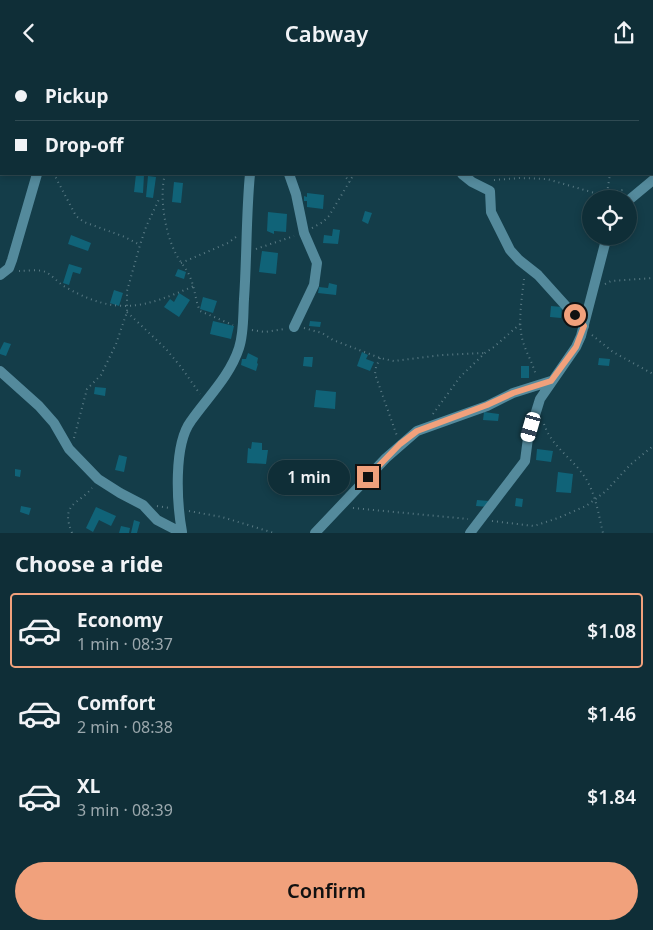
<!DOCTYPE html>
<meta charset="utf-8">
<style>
:root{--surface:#0f2e37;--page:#18363f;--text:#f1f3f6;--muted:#9ba8ad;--line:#2f4a52;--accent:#f1a17c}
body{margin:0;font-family:"Noto Sans",sans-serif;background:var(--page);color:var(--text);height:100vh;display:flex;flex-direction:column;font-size:19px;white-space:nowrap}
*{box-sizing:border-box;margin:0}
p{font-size:16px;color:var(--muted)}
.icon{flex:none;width:28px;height:28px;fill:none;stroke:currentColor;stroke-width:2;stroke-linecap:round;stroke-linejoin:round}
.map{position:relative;height:468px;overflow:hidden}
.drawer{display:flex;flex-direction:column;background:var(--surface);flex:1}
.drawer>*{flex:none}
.banner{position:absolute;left:0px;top:0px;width:654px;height:110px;box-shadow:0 2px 8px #0003,0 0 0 1px var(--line);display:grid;align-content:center;height:110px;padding:0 15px;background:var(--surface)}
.controls{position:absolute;left:582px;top:125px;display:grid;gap:10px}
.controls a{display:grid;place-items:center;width:55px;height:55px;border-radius:50%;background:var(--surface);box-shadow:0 2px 8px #0003,0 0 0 1px var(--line);font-size:25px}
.end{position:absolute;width:22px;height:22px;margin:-11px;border:6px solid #f1a17c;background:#111;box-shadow:0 0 0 2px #111}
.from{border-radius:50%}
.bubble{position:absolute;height:35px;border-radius:18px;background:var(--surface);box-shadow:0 2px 8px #0003,0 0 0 1px var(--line);font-size:16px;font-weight:600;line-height:35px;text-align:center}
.car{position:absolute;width:15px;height:30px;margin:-15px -8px;border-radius:6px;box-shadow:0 0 4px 1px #0007;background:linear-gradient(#fff 24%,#345 0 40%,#fff 0 76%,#345 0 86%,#fff 0)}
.banner b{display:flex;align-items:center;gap:18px;height:48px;font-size:19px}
.banner b+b{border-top:1px solid var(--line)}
.banner i{width:12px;height:12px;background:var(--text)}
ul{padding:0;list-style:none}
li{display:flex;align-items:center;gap:15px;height:75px;margin:0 10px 8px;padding:0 5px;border:2px solid transparent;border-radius:5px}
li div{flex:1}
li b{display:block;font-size:19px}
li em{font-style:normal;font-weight:600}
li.current{border-color:var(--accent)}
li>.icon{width:45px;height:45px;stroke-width:1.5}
h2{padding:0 15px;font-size:22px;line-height:60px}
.primary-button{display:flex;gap:10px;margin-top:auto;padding:10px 15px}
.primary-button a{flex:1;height:58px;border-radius:30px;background:var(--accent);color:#111;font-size:20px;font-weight:600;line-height:58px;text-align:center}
header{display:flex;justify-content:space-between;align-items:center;height:65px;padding:0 15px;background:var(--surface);font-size:22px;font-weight:600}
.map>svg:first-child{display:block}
</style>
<header><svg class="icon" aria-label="back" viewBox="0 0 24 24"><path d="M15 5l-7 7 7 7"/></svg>Cabway<svg class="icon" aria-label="share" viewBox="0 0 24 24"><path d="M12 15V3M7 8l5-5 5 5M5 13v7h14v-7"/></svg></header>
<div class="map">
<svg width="653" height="468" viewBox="0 0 653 468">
<rect width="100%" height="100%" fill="#143d49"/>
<path fill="#106378" d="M136 109 144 110 143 128 134 127Z
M148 111 156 112 153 133 146 132Z
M174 117 183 118 181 138 172 137Z
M307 128 324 130 323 144 307 142V136H304V131L307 132Z
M365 146 372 148 368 159 362 156Z
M268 147 287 149 286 167 274 166V169L267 166Z
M333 164 340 165 338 179 323 178 324 170 332 171Z
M71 170 91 178 88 186 68 179Z
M262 186 278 188 276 209 259 207Z
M69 199 82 203 80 209 73 207 69 220 63 218Z
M178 204 186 207 184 214 175 211Z
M329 218 337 220 336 230 318 228 319 222 328 223Z
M114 225 123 228 119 241 110 238Z
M179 228 190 235 179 252 164 242 170 234 174 237Z
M203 232 217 236 213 248 200 244Z
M551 241 562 242 561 253 550 252Z
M213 256 234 261 231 274 210 269Z
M310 256 321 257 320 262 309 261Z
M4 277 11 279 6 291 0 289V285Z
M362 287 368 290 366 294 374 297 370 306 357 301Z
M248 288 258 293 257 298 258 299 256 306 241 300 242 294H246Z
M304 292H313L312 302 303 301Z
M599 293 610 294 609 301 598 300Z
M521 301H529V313H521Z
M95 322 106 323 105 331 94 329Z
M316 325 336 327 335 344 314 342Z
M484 347 499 349 498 356 483 355Z
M252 377 262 378V385H268L266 399 247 398 248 383 251 384Z
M537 384 553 386 551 397 536 395Z
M119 390 127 392 124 407 115 405Z
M15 404 21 405 20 412 15 411Z
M558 407 573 409 571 428 556 427Z
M516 433 523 434 522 442 515 441Z
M477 435 489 436V442L476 441Z
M21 441 31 443 29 450 20 447Z
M96 442 116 451 111 461 99 455 93 467 86 463Z
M134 455 140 457 137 468H131Z
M121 461 130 463 129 468H119Z"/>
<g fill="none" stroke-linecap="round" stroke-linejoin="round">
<path stroke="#597a84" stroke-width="2" stroke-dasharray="1 4" stroke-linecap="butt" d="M95 0 96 1
M149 0V1
M606 0V1
M610 0 612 1
M0 3 1 4
M0 34 1 35
M652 50H653
M52 109 56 113 76 151 84 157 125 172 140 180
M165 109C159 132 165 168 176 189 180 197 187 204 190 212 195 223 195 235 200 246L233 260
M343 109 350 117
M494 115 520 113 547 114 598 129 623 125
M607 128 610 109
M312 163 323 157 329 151 354 109
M256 184 294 171
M181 198 228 178 236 172
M19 206C27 206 38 204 46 207 53 211 59 219 67 223 118 251 143 243 194 221
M524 214C522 232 518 255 522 273 525 286 533 298 536 311
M605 219 611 216 653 213
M127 247 166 284 181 302 200 329
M304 263 322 268 333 275 380 293 394 296 442 290 485 288
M252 265 265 267 285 264
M592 270 613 287 653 309
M380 293 376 302 375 309 397 371
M433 349 460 312 485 288 494 282 520 259
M544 359C551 380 569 391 582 408 595 425 598 447 603 468
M74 373 87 324 101 310 116 279 127 247V226L140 180 146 162 160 132
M157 441 170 443
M353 443 468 454
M189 446 222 452 274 468
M492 456 534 461 558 453 586 441 606 426 630 400 653 381
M72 468C60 438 78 440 92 423"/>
<path stroke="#548a9c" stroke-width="10" d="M406 0V1
M209 1 211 0
M267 1V0
M0 66H1
M289 109 296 129 304 168 317 198 314 220 294 262
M462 109 472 117 490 126 491 147 510 185 519 195 538 210 584 261
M629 135 653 115
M0 210 9 203 12 195 37 109
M0 306 39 341 54 358 69 384 98 414 120 428 143 440 157 455 182 468
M182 467C177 439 173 380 191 356 207 333 230 311 239 283 244 268 243 250 244 234 247 192 246 150 250 109
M315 468 386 393 417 366 487 341 513 328 551 316
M470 468 525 396 528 373 540 334 576 282 581 271 607 171"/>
</g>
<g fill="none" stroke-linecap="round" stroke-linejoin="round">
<path stroke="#f1a17c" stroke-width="6" d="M368 412 400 379 417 366 487 340 513 328 551 316 576 282 584 261 575 250"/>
</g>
</svg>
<div class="controls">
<a><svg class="icon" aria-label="locate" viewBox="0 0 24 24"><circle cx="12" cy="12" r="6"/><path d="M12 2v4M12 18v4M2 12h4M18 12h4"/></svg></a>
</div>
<i class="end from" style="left:575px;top:250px"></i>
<i class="end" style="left:368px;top:412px"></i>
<div class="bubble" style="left:268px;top:395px;width:82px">1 min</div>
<i class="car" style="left:531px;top:362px;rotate:196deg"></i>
<div class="banner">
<b><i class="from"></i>Pickup</b>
<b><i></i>Drop-off</b>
</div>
</div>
<section class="drawer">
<h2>Choose a ride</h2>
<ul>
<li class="current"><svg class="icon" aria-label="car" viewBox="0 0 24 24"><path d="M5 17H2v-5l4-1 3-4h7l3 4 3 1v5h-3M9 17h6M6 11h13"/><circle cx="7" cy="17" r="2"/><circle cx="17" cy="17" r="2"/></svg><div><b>Economy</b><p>1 min · 08:37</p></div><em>$1.08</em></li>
<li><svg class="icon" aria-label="car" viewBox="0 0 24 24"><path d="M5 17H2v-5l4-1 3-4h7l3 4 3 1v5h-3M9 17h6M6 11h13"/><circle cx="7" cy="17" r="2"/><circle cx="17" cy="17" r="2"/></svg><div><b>Comfort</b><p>2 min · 08:38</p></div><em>$1.46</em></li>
<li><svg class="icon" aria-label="car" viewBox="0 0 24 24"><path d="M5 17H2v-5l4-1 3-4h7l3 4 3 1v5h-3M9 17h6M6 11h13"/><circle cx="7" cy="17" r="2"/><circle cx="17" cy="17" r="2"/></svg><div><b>XL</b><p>3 min · 08:39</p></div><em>$1.84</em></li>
</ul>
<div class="primary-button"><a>Confirm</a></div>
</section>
